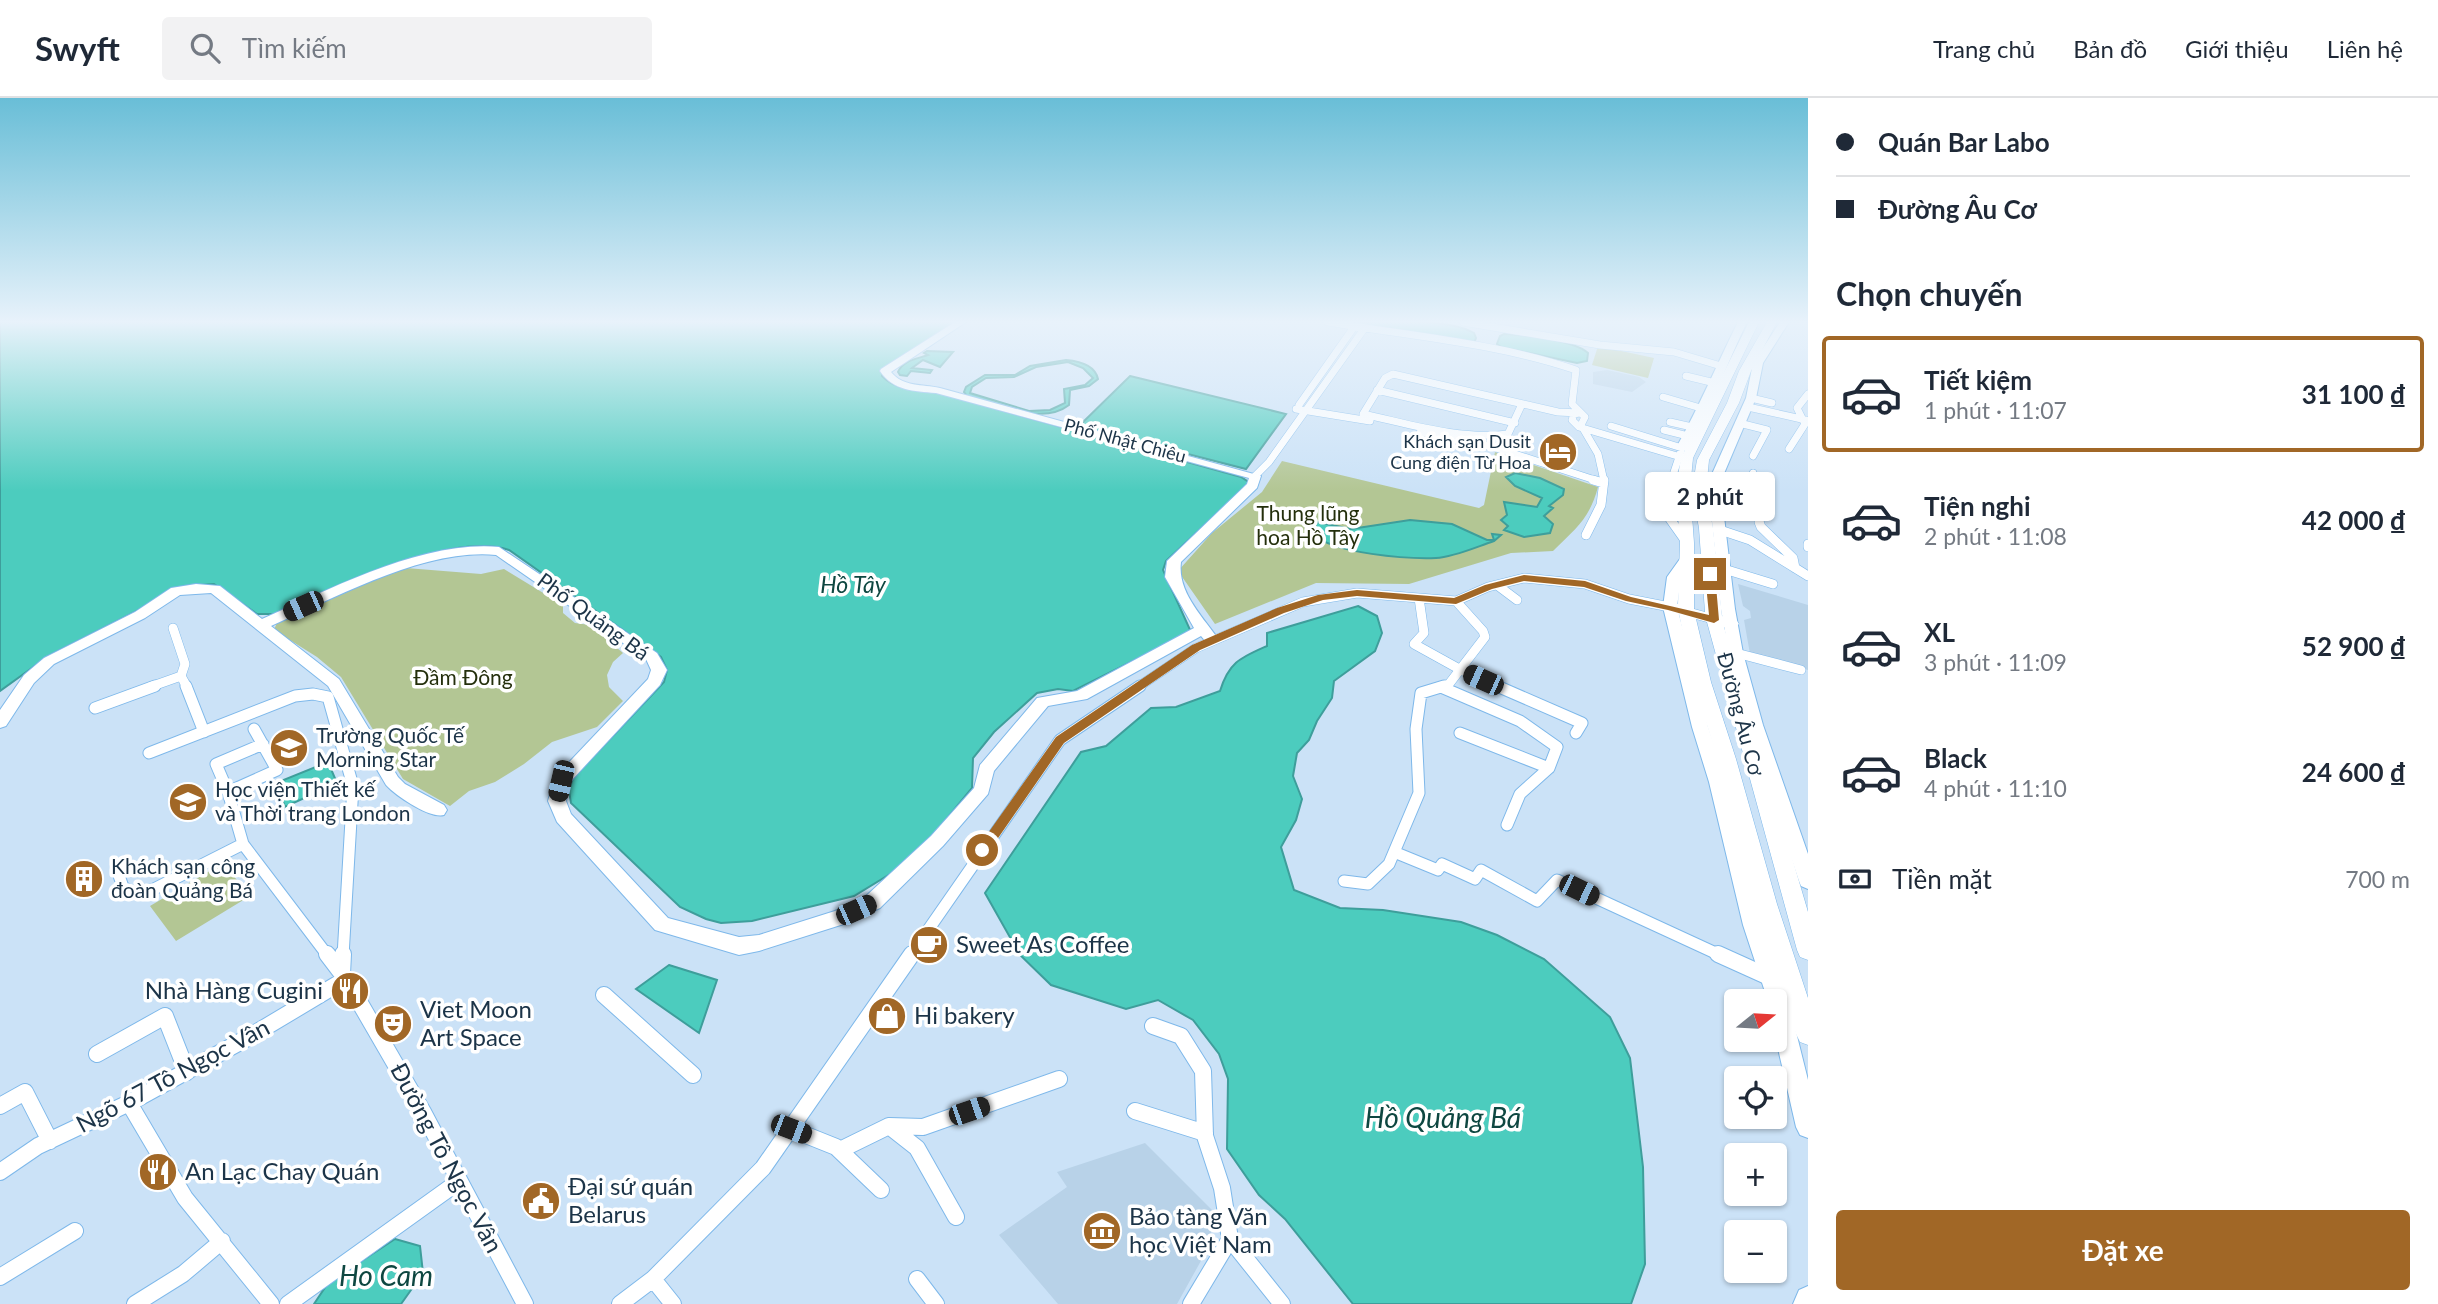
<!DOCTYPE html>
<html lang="vi">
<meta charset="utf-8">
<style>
:root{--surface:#fff;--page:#f2f2f3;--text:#1f2937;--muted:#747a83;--line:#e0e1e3;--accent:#a16726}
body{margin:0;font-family:Lato,sans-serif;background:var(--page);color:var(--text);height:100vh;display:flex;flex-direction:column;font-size:26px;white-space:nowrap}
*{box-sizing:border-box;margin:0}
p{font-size:23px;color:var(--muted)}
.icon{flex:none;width:38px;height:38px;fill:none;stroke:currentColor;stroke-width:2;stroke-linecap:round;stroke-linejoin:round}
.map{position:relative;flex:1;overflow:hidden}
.drawer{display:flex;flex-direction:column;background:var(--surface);width:630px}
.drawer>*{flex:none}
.banner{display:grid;align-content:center;height:154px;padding:0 28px;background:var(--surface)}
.needle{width:46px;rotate:72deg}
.buttons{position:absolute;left:1724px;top:891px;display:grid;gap:14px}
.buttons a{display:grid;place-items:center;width:63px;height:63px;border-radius:7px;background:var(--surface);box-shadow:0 2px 5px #0004;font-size:35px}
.end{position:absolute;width:32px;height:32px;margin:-16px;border:9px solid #a16726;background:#fff;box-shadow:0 0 0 4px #fff}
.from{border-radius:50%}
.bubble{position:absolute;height:49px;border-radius:7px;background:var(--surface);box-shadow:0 2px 5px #0004;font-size:23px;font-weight:700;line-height:49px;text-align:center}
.car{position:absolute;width:21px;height:42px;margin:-21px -10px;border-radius:9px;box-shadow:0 0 5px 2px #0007;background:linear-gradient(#222 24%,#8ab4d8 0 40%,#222 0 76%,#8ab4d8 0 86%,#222 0)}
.banner b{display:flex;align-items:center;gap:24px;height:66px;font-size:26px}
.banner b+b{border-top:2px solid var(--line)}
.banner i{width:18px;height:18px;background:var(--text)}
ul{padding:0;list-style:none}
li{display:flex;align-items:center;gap:21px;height:116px;margin:0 14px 10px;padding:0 14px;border:4px solid transparent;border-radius:7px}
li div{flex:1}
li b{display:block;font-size:26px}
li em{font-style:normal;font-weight:700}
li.selected{border-color:var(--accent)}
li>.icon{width:63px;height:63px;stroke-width:1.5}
h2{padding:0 28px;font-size:32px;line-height:84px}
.pay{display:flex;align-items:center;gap:18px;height:77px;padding:0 28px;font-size:26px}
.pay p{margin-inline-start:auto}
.primary-button{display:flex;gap:14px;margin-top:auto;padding:14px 28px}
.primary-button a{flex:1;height:80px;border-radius:7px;background:var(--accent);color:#fff;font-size:28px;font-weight:700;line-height:80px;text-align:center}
header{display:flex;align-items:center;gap:42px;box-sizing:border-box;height:98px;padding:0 35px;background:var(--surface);border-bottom:2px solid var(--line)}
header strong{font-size:33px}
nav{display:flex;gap:38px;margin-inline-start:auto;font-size:24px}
.search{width:490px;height:63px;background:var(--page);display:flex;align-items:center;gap:18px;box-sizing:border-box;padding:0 24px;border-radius:7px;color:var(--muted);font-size:26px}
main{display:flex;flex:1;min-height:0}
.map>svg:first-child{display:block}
</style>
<header>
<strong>Swyft</strong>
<div class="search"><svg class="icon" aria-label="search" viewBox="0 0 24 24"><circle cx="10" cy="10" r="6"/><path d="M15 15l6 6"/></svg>Tìm kiếm</div>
<nav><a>Trang chủ</a><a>Bản đồ</a><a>Giới thiệu</a><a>Liên hệ</a></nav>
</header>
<main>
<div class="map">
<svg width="1808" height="1206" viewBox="0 0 1808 1206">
<rect width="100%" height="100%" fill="#cbe2f7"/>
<path fill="#b8d2e8" d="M1607 272 1639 279 1646 284 1632 294 1593 286V274Z
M1738 486 1808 507V572L1750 556 1744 522 1751 520 1750 513 1743 508Z
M1145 1045 1217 1117 1202 1161 1177 1206H1058L999 1137 1067 1089 1057 1074Z"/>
<path fill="#b3c694" d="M1598 248 1654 260 1648 280 1592 267Z
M1495 354 1598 389C1589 422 1576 430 1553 453L1511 455 1409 486 1316 485 1215 526 1178 473 1212 435 1262 394 1282 363 1479 410 1484 407Z
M406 470 481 476 504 471 563 507V515L575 525 590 527 623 555 613 564 607 577 609 589 623 603 597 629 552 644 524 666 495 684 469 693 450 708 403 681 341 579 317 559 274 532 278 522 364 485Z
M223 765 250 798 176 843 150 808Z"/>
<path fill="#4cccbe" stroke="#3e9e9b" stroke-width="2" fill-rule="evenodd" d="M0 224H958L883 272 882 278C895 291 911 292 928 292L1241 379 1250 385 1166 463 1163 472 1191 534 1073 593 1058 591 1037 595 994 634 973 660 972 690 913 762 854 798 752 823 721 825 706 821 680 809 571 705 569 693 573 680 664 584 667 572 661 559 509 452C452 432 331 493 275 516H257L214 486 186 488 50 557 0 593Z
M1361 224C1391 224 1448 220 1474 235L1476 240 1474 245 1361 227Z
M1504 236C1524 237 1574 242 1588 255L1587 263 1577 265 1501 249 1497 246 1500 238Z
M927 253 953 254 940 269 923 262 912 270 932 272 930 275 911 273 907 278 900 277 898 274C903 262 917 261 928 257L924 255Z
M1066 262C1078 263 1095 267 1098 281L1089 288 1070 292 1069 307C1042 328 998 306 968 299L964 294 966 289 985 277H1015L1030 268ZM1068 264 1083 270 1093 280 1085 287 1064 291 1065 305 1050 312 1029 313 970 295 972 289 986 280 1014 279 1036 269Z
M1130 278 1286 316 1246 371 1079 328Z
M1515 375 1540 380 1564 391 1563 397 1549 408 1553 410 1544 418 1553 426 1550 435 1524 439 1504 432 1508 428 1501 422 1507 417 1504 404 1537 409 1542 400 1515 388 1506 379Z
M1410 422 1452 426 1487 442H1494L1492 436 1501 437 1494 443C1476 449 1454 459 1436 460 1407 461 1335 456 1312 436L1317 424 1351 431Z
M1358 508 1377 518 1382 535 1375 553 1334 583 1332 600 1317 623 1309 642 1297 655 1293 678 1302 701 1296 722 1281 749 1294 792 1340 810 1383 812 1461 824 1497 837 1544 861 1610 919 1630 960 1643 1069 1645 1166 1631 1206H1353L1285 1121 1259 1097 1227 1051 1228 981 1219 956 1193 922 1158 902 1126 911 1051 887 1020 857 985 795 1081 654 1106 648 1151 610 1176 609 1220 593C1229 564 1240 560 1267 548V535Z
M328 664 337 685 285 709 276 685Z
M669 867 717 882 699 935 636 891Z
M395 1141 420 1148 423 1175 401 1206H314L328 1185Z"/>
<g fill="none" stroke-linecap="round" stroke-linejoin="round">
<g stroke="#7eb8ea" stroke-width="8">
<path id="street-far3" d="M1328 224C1410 238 1497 245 1576 272L1572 306 1585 319 1581 327 1598 356 1604 383
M1463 224 1600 247 1674 254 1721 268
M1686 278 1715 285
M1377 292 1515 325
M1663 299 1704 311
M1751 300 1772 305
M1522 306 1508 336C1459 342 1410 326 1363 316L1385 280 1393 276 1558 314 1579 315
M1299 307 1354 229
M1748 309 1806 322
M1296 311 1370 323
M1579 315 1574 316 1572 322 1579 329 1684 360
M1670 324 1692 329
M1739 325 1767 332 1753 358
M1611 328 1682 350 1671 383
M1664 332 1688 338
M1420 334 1493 349 1598 383
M1789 351 1805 326 1797 310 1808 296
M1255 378 1269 364 1364 231
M1751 383 1753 375"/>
</g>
<g stroke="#7eb8ea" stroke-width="10">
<path id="street-far2" d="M1593 382 1603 385
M1672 382 1670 421 1687 445
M1749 391 1751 382
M1761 404 1764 407 1759 424 1761 429 1793 460 1795 470
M1717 408 1761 417
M1720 432 1750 442 1808 478
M1586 437 1601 407 1604 382
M1808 446V449
M1724 471 1773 486
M1497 487 1517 502
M1419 500 1424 535 1414 546 1461 572 1501 589
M173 530 185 566 181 578
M1736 555 1801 572
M150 589 181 578 187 589
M1138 589 1196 550 1303 504 1357 495 1456 503
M1439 589 1449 586 1485 539 1483 533 1456 503 1488 489 1524 480 1585 486 1629 501 1670 509"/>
</g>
<g stroke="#7eb8ea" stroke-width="13">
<path id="street-far1" d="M186 588 204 634
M1497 588 1582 625 1576 635
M1441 589 1520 623 1557 649 1549 670 1520 696 1507 727
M95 610 155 588
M1460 635 1549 670
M263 646 216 666 228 694 243 746 328 858
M149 655 295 598 313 596 328 599 353 688 343 858
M228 694 277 672 254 631
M1394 754 1438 772 1442 766 1475 781 1481 772 1537 803 1557 782 1722 858
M116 769 123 789 134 795 154 791 243 746
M1344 783 1368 786 1389 766 1419 695 1416 631 1421 595 1444 588
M910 858 1060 642 1140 588"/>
</g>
<g stroke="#7eb8ea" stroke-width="18">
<path id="street" d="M327 856 346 881 423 1014 525 1206
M1718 856 1769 879
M342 876 343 856
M604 897 693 977
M1153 928 1181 938 1203 973 1205 1038 1222 1090 1230 1141 1282 1206
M97 956 165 918 187 974
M129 1005 185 1100 271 1206
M0 1008 25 994 50 1043
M1135 1013 1205 1035
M889 1028 917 1050 956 1119
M791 1031 836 1049 881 1092
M840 1052 889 1028 923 1029 1059 981
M0 1074 38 1048 129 1005 249 939 346 881
M0 1179 75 1133
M653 1181 673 1206
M917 1181 936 1206
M135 1206 183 1176 222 1143
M288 1206 458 1084
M620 1206 653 1181 763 1070 912 856
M1191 1206 1230 1141"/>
</g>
<g stroke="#7eb8ea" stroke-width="2">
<path id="secondary" d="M955 224H966L891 274C903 289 922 286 940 290L1261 378 1257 390 1181 464C1177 494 1203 519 1219 542L1217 545H1207L1201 538 1087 601 1048 608 994 673 988 696 943 748 880 810 847 825 759 853 739 857 655 832 557 724 548 703 555 679 648 581 651 572 646 561 496 457C425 450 335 500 271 528L339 581 398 679 405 686 444 707 447 712 444 717C430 721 396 698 386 687L328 588 211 495 180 497 145 520 54 566 34 585 6 628 0 630V612L24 577 44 560 135 514 171 490 196 486 220 488 262 521C331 491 423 442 499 449L657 555 667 572 660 587 569 685 566 703 571 716 668 820 739 839 759 837 835 813 866 798 931 738 974 690 980 667 1037 600 1077 593 1194 530 1165 479 1167 463 1247 386 1249 380 936 295C914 293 893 293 880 273L881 271Z
M1738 224H1747C1726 267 1711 312 1686 352H1678L1676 350C1699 309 1717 266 1738 224Z
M1780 224H1789L1763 265 1756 300 1720 385 1735 511 1743 555 1763 627 1808 756V791L1801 788 1799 783 1747 627 1729 555 1721 511 1708 385 1746 300 1753 265Z
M1687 457 1694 461 1681 479 1677 509 1708 629 1727 684 1763 827 1787 898 1808 982V1040L1800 1037 1796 1029 1774 933V903H1768L1743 827 1709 684 1692 629 1663 509 1667 479 1682 458Z
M1808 1188V1206H1793L1799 1192Z"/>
</g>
<g stroke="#7eb8ea" stroke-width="1">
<path id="primary" d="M1749 224H1759L1693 360 1690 390 1694 445V511L1705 514 1699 430 1692 392 1697 362 1727 305 1739 273 1767 224H1777L1751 273 1739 305 1709 362 1706 392 1713 430 1722 518 1737 523 1739 526 1731 531 1724 529 1808 814V862L1800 859 1797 852 1707 524 1696 521 1711 584 1736 661 1777 806 1808 900V947L1800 944 1796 936 1755 806 1718 661 1693 584 1679 516 1664 512 1662 509 1670 504 1678 506 1680 445 1676 390 1681 360Z"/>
</g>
<use href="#street-far3" stroke="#fff" stroke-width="7"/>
<use href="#street-far2" stroke="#fff" stroke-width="9"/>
<use href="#street-far1" stroke="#fff" stroke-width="11"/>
<use href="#street" stroke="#fff" stroke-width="16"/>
<use href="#secondary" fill="#fff" fill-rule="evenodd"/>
<use href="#primary" fill="#fff" fill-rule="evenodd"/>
</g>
<linearGradient id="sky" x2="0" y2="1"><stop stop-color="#69bed7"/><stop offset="0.57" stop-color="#e8f2fb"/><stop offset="1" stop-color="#e8f2fb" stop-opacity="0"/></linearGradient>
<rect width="1808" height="393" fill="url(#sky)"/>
<path fill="#a16726" d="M1710 473 1715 476 1719 522 1714 525 1668 512 1626 503 1584 489 1524 483 1492 491 1456 506 1357 498 1323 502 1284 515 1200 552 1064 645 987 756 982 757 976 752 1056 639 1192 547 1277 510 1318 497 1357 492 1454 500 1485 487 1524 477 1585 483 1631 499 1709 517 1705 476Z"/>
<defs>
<g id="hotel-disc" transform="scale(2.0125)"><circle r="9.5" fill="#a16726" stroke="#fff"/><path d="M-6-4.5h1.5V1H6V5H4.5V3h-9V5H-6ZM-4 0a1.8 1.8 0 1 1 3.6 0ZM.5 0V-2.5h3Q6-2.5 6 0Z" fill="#fff"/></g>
<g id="school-disc" transform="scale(2.0125)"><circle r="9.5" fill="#a16726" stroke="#fff"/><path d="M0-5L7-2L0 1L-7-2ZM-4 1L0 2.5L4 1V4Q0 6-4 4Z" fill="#fff"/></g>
<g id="university-disc" transform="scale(2.0125)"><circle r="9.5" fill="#a16726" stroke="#fff"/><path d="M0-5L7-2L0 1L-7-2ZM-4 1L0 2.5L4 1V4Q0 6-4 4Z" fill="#fff"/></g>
<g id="building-disc" transform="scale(2.0125)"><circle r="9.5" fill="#a16726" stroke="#fff"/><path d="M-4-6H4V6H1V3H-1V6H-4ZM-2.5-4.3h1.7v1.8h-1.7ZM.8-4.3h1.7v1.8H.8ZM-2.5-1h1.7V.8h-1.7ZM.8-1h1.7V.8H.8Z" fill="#fff"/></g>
<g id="cafe-disc" transform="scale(2.0125)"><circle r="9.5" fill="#a16726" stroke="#fff"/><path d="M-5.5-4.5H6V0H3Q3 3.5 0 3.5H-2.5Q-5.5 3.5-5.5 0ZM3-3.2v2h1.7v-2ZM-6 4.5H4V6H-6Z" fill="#fff"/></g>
<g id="restaurant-disc" transform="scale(2.0125)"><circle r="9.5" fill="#a16726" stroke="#fff"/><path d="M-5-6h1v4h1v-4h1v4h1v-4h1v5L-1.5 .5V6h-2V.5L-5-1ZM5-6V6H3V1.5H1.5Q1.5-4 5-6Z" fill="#fff"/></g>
<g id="shop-disc" transform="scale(2.0125)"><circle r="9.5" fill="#a16726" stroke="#fff"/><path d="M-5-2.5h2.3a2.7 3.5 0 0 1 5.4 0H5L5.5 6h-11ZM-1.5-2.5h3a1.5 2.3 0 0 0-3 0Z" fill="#fff"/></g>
<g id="theatre-disc" transform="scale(2.0125)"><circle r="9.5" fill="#a16726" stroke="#fff"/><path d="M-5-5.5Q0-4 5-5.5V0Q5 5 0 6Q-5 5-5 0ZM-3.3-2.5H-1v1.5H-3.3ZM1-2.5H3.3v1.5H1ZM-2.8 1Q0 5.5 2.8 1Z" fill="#fff"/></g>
<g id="civic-disc" transform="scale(2.0125)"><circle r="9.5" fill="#a16726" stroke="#fff"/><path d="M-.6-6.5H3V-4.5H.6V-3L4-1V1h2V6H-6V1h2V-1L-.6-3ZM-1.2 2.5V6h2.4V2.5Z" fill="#fff"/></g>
<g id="museum-disc" transform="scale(2.0125)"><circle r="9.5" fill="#a16726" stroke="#fff"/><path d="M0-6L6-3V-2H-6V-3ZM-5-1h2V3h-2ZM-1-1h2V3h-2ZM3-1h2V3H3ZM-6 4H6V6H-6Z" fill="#fff"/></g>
</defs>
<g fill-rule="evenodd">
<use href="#hotel-disc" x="1558" y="354"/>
<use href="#school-disc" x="289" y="650"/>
<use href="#university-disc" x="188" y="704"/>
<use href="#building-disc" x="84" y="781"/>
<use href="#cafe-disc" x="929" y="847"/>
<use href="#restaurant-disc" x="350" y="893"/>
<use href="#shop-disc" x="887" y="918"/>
<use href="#theatre-disc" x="393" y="926"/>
<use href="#restaurant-disc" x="158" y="1074"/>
<use href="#civic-disc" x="541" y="1103"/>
<use href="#museum-disc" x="1102" y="1133"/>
</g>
<g text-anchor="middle" stroke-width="7" stroke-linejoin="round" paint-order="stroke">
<g font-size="18" fill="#1c3448" stroke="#fff">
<text transform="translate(1125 343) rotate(15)" y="6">Phố Nhật Chiêu</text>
</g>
<g font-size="18" fill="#1c3448" stroke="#fff" text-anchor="end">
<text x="1531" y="350">Khách sạn Dusit<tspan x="1531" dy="21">Cung điện Từ Hoa</tspan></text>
</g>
<g font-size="21" fill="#242f0c" stroke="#fff">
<text x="1308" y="423">Thung lũng<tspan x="1308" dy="24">hoa Hồ Tây</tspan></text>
<text x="463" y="587">Đầm Đông</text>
</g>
<g font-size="21" fill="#1c3448" stroke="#fff">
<text transform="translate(593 519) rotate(36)" y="7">Phố Quảng Bá</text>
<text transform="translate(1740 616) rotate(75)" y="7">Đường Âu Cơ</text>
</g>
<g font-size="21" fill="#1c3448" stroke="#fff" text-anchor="start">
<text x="316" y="645">Trường Quốc Tế<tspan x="316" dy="24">Morning Star</tspan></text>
<text x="215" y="699">Học viện Thiết kế<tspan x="215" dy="24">và Thời trang London</tspan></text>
<text x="111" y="776">Khách sạn công<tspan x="111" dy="24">đoàn Quảng Bá</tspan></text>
</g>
<g font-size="23" font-style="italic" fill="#0e4741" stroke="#fff">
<text x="853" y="495">Hồ Tây</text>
</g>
<g font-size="24" fill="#1c3448" stroke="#fff" text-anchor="start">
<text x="956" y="855">Sweet As Coffee</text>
<text x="323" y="901" text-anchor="end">Nhà Hàng Cugini</text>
<text x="420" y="920">Viet Moon<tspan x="420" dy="28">Art Space</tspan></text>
<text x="914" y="926">Hi bakery</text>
<text x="185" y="1082">An Lạc Chay Quán</text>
<text x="568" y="1097">Đại sứ quán<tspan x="568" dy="28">Belarus</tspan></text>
<text x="1129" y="1127">Bảo tàng Văn<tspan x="1129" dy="28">học Việt Nam</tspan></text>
</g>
<g font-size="24" fill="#1c3448" stroke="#fff">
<text transform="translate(173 978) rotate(-28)" y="8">Ngõ 67 Tô Ngọc Vân</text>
<text transform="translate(446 1060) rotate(62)" y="8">Đường Tô Ngọc Vân</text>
</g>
<g font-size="28" font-style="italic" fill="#0e4741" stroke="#fff">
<text x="1443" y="1030">Hồ Quảng Bá</text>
<text x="386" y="1188">Ho Cam</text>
</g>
</g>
</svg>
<div class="buttons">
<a><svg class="needle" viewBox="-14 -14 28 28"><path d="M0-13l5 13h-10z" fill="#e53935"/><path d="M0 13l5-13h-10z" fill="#747a83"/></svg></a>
<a><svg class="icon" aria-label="locate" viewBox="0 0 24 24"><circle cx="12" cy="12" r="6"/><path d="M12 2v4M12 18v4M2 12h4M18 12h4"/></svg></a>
<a>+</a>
<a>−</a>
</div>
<i class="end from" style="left:982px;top:752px"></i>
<i class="end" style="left:1710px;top:476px"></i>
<div class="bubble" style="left:1645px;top:374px;width:130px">2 phút</div>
<i class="car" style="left:303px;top:508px;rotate:246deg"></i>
<i class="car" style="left:1483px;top:582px;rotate:294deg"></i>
<i class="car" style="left:561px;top:683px;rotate:193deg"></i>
<i class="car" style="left:1579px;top:792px;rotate:116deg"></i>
<i class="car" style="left:856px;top:812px;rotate:66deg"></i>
<i class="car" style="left:969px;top:1013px;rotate:71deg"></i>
<i class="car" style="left:791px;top:1031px;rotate:111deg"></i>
</div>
<section class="drawer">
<div class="banner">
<b><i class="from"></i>Quán Bar Labo</b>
<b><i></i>Đường Âu Cơ</b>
</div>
<h2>Chọn chuyến</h2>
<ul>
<li class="selected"><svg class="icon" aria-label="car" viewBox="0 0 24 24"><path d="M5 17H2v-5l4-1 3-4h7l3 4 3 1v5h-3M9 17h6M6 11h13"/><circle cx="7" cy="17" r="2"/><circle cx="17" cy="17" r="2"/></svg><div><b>Tiết kiệm</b><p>1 phút · 11:07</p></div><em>31 100 ₫</em></li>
<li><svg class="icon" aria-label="car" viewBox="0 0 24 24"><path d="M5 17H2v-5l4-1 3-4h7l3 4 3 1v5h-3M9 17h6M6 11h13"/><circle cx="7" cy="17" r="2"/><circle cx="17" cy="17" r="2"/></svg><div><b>Tiện nghi</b><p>2 phút · 11:08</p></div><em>42 000 ₫</em></li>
<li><svg class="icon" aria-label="car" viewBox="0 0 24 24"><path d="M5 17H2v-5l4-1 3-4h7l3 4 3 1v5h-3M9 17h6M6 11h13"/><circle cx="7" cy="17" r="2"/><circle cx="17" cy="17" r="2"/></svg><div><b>XL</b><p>3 phút · 11:09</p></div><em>52 900 ₫</em></li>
<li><svg class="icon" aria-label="car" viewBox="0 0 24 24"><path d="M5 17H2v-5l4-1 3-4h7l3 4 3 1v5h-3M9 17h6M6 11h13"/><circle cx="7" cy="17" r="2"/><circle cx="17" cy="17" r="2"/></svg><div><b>Black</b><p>4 phút · 11:10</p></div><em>24 600 ₫</em></li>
</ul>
<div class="pay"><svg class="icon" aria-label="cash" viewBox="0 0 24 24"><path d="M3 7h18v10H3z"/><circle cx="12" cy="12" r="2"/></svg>Tiền mặt<p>700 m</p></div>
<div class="primary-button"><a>Đặt xe</a></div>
</section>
</main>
